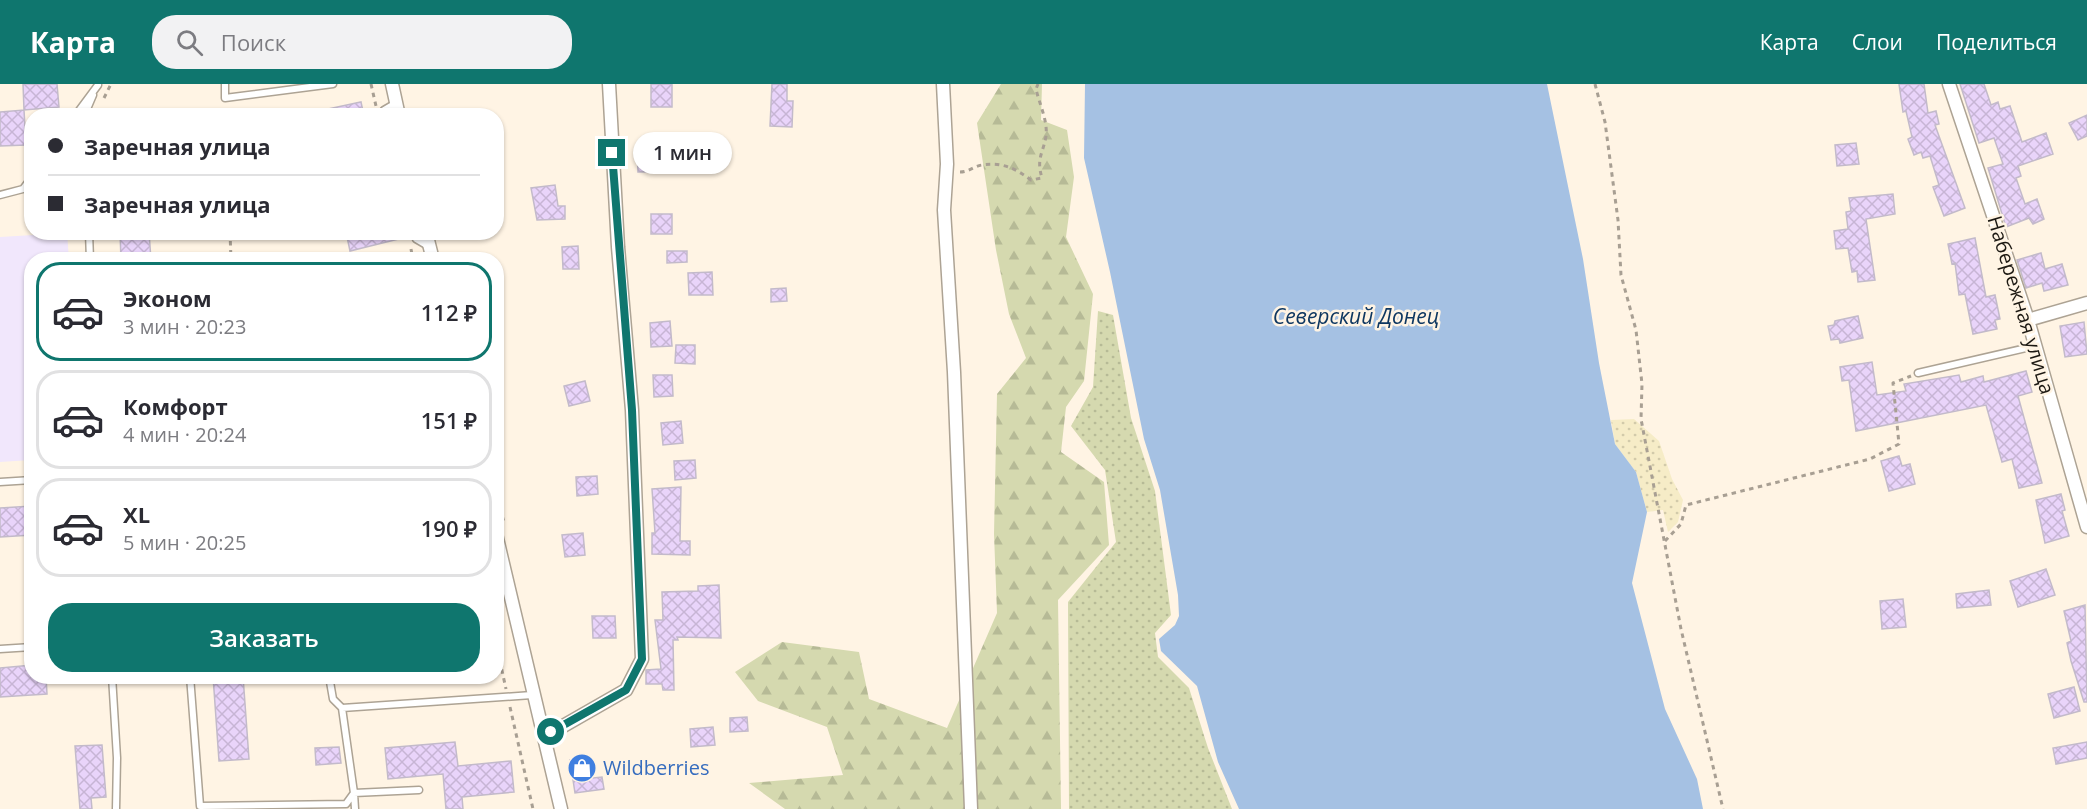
<!DOCTYPE html>
<html lang="ru">
<meta charset="utf-8">
<style>
:root{--surface:#fff;--page:#f2f2f3;--text:#2b2b33;--muted:#7c7c81;--line:#e1e1e2;--accent:#0f766e}
body{margin:0;font-family:"Open Sans",sans-serif;background:var(--page);color:var(--text);height:100vh;display:flex;flex-direction:column;font-size:22px;white-space:nowrap}
*{box-sizing:border-box;margin:0}
p{font-size:20px;color:var(--muted)}
.icon{flex:none;width:33px;height:33px;fill:none;stroke:currentColor;stroke-width:2;stroke-linecap:round;stroke-linejoin:round}
.map{position:relative;flex:1;overflow:hidden}
.panel{position:absolute;left:24px;top:168px;width:480px;height:432px;display:flex;flex-direction:column;background:var(--surface);border-radius:24px;box-shadow:0 2px 4px #0004}
.panel>*{flex:none}
.banner{position:absolute;left:24px;top:24px;width:480px;height:132px;border-radius:24px;box-shadow:0 2px 4px #0004;display:grid;align-content:center;height:132px;padding:0 24px;background:var(--surface)}
.end{position:absolute;width:27px;height:27px;margin:-14px;border:8px solid #0f766e;background:#fff;box-shadow:0 0 0 3px #fff}
.from{border-radius:50%}
.bubble{position:absolute;height:42px;border-radius:21px;background:var(--surface);box-shadow:0 2px 4px #0004;font-size:20px;font-weight:600;line-height:42px;text-align:center}
.banner b{display:flex;align-items:center;gap:21px;height:57px;font-size:22px}
.banner b+b{border-top:2px solid var(--line)}
.banner i{width:15px;height:15px;background:var(--text)}
ul{padding:10px 0 0;list-style:none}
li{display:flex;align-items:center;gap:18px;height:99px;margin:0 12px 9px;padding:0 12px;border:3px solid var(--line);border-radius:24px}
li div{flex:1}
li b{display:block;font-size:22px}
li em{font-style:normal;font-weight:600}
li.on{border-color:var(--accent)}
li>.icon{width:54px;height:54px;stroke-width:1.5}
.primary-button{display:flex;gap:12px;margin-top:auto;padding:12px 24px}
.primary-button a{flex:1;height:69px;border-radius:24px;background:var(--accent);color:#fff;font-size:24px;font-weight:600;line-height:69px;text-align:center}
header{display:flex;align-items:center;gap:36px;box-sizing:border-box;height:84px;padding:0 30px;background:var(--accent);color:#fff}
header strong{font-size:28px}
nav{display:flex;gap:33px;margin-inline-start:auto;font-size:21px}
.search{width:420px;height:54px;background:var(--page);display:flex;align-items:center;gap:15px;box-sizing:border-box;padding:0 21px;border-radius:24px;color:var(--muted);font-size:22px}
.map>svg:first-child{display:block}
</style>
<header>
<strong>Карта</strong>
<div class="search"><svg class="icon" aria-label="search" viewBox="0 0 24 24"><circle cx="10" cy="10" r="6"/><path d="M15 15l6 6"/></svg>Поиск</div>
<nav><a>Карта</a><a>Слои</a><a>Поделиться</a></nav>
</header>
<div class="map">
<svg width="2087" height="725" viewBox="0 0 2087 725">
<defs>
<pattern id="grass-dots" width="8" height="8" patternUnits="userSpaceOnUse" patternTransform="scale(1.5)"><rect width="8" height="8" fill="#d5d9af"/><path d="M2 2h.1M6 6h.1" fill="none" stroke="#b6ba96" stroke-width="1.8" stroke-linecap="round"/></pattern>
<pattern id="forest-firs" width="22" height="20" patternUnits="userSpaceOnUse" patternTransform="scale(1.5)"><rect width="22" height="20" fill="#d5d9af"/><path d="M5 1l3.5 6h-7zM16 11l3.5 6h-7z" fill="#b6ba96"/></pattern>
<pattern id="sand-dots" width="8" height="8" patternUnits="userSpaceOnUse" patternTransform="scale(1.5)"><rect width="8" height="8" fill="#f6ecc7"/><path d="M2 2h.1M6 6h.1" fill="none" stroke="#d2caaa" stroke-width="1.8" stroke-linecap="round"/></pattern>
<pattern id="building-cross-hatch" width="8" height="8" patternUnits="userSpaceOnUse" patternTransform="scale(1.5)"><rect width="8" height="8" fill="#e9d4fa"/><path d="M0 0l8 8M0 8l8-8" fill="none" stroke="#c7b5d5"/></pattern>
</defs>
<rect width="100%" height="100%" fill="#fff4e4"/>
<path fill="#f1e7fc" d="M67 149 69 175 32 176 31 376 0 378V153Z"/>
<path fill="url(#grass-dots)" d="M1098 227 1113 231 1131 334 1155 407 1171 531 1155 549 1158 573 1189 604 1208 664 1232 725H1069L1068 518 1116 458 1105 386 1071 342 1093 303Z"/>
<path fill="url(#forest-firs)" d="M1001 0H1042L1041 36 1067 46 1074 93 1066 153 1093 210 1084 297 1066 323 1061 368 1104 398 1109 461 1058 516 1061 725H785L749 699 843 691 827 643 758 617 735 588 782 558 859 568 869 615 947 644 997 529 994 450 997 310 1026 274 1009 230 996 166 977 39Z"/>
<path fill="url(#sand-dots)" d="M1634 335 1659 357 1672 395 1683 416 1678 438 1668 448 1663 426 1647 428 1636 388 1615 360 1611 336Z"/>
<path fill="#a5c1e3" d="M1085 0H1547L1583 175 1599 279 1615 360 1636 388 1647 428 1632 499 1665 625 1697 695 1703 725H1239L1218 678 1197 602 1161 567 1159 555 1175 541 1179 532 1178 511 1160 406 1144 355 1110 188 1084 74Z"/>
<path fill="url(#building-cross-hatch)" stroke="#c3baca" stroke-width="1.5" d="M23 0H57L59 23 24 26Z
M651 0H672V23H651Z
M772 0H787V17H793L792 43 770 42Z
M1899 0H1924L1928 29 1936 27 1939 40 1935 41 1965 124 1944 132 1933 103 1939 101 1930 72 1923 74 1921 68 1914 71 1908 55 1912 53 1906 27 1903 28Z
M1960 0H1984L1991 21 1998 18 2000 25 2010 22 2022 58 2046 49 2053 70 2018 82 2021 92 2016 94 2025 120 2037 115 2044 135 2033 140 2029 134 2006 143 1988 84 2003 80 1994 54 1979 59Z
M361 18 364 32H324L323 26Z
M24 26 26 61 0 62V28Z
M2087 31V52L2078 56 2069 39Z
M674 57V62H689L690 87 638 88 637 64H661V58Z
M1856 59 1859 80 1837 82 1835 61Z
M555 101 558 122H565V135L537 136 531 104Z
M1893 110 1895 130 1866 135 1875 196 1858 198 1857 187 1852 188 1848 164 1836 165 1834 147 1848 145 1846 128 1851 127 1849 114Z
M651 130H672V150H651Z
M120 148H149L151 176H121Z
M346 148H407V153L350 167Z
M1975 154 1986 213 1995 211 2000 235 1995 236 1997 245 1973 250 1965 210 1959 211 1955 179 1952 180 1948 160Z
M578 162 579 185H563L562 163Z
M667 167H687V178L667 179Z
M2041 169 2045 185 2062 180 2068 201 2044 207 2042 199 2026 204 2017 176Z
M712 188 713 211H689L688 189Z
M786 204 787 217 771 218V205Z
M1858 232 1863 254 1840 259 1839 255 1831 256 1828 242 1834 241 1835 237Z
M670 237 672 262 651 263 650 239Z
M2084 238 2087 270 2065 273 2060 242Z
M676 261H695V280L675 279Z
M1872 278 1877 311 1906 307 1904 300 1959 291 1961 298 1983 292 1984 298 2026 287 2032 308 2018 312 2042 399 2019 404 2012 375 2002 378 1986 321 1856 347 1849 296 1842 297 1840 283Z
M653 291H672L673 312 654 313Z
M585 297 590 317 569 322 564 302Z
M681 337 683 359 663 361 661 339Z
M1899 372 1902 382 1910 380 1915 400 1889 407 1881 377Z
M695 376 696 394 675 396 674 377Z
M597 392 598 410 577 412 576 393Z
M681 403 680 457H690V471L652 470V449H655L652 405Z
M2061 410 2065 426 2062 427 2069 452 2045 459 2036 416Z
M32 422V451L0 453V424Z
M583 449 585 471 565 473 562 451Z
M2046 485 2055 511 2018 523 2010 497Z
M719 501 721 554 677 553 678 556H673L674 606H663L662 600H646V586L661 585 655 536H663L662 508 698 507V502Z
M1989 506 1991 521 1957 524 1956 510Z
M1903 515 1906 543 1882 545 1880 517Z
M2085 521 2087 618H2084L2071 577 2067 559 2071 557 2064 527Z
M592 532H615L616 554H593Z
M32 581V592H46L47 610 0 613V584Z
M213 592H243L249 675 219 677Z
M2074 603 2080 627 2054 634 2048 610Z
M747 633 748 647 730 648V634Z
M713 643 715 661 691 663 690 645Z
M455 658 458 682 511 677 514 708 462 713 463 725H446L443 690 388 695 385 664Z
M2087 658V674L2056 680 2053 664Z
M102 661 106 713 91 714 92 725H80L75 662Z
M339 663 341 679 316 681 315 664Z
M590 673 593 694 602 693 604 705 575 709 570 676Z"/>
<g fill="none" stroke-linecap="round" stroke-linejoin="round">
<g stroke="#ada394" stroke-width="9">
<path id="service" d="M225 0V14L333 0
M75 32 98 1
M84 32 93 11
M386 32 384 26 396 19
M0 111 23 105 32 93
M89 148 90 176
M414 148 416 155 428 162
M1918 289 2035 262
M0 398 32 396
M0 565 32 563
M112 592 117 674 116 725
M190 592 200 722 346 720 354 709 342 624 532 611
M329 592 333 615 342 624
M355 725 354 709 419 706"/>
</g>
<g stroke="#ada394" stroke-width="15">
<path id="minor" d="M392 0 399 32
M943 0 947 80 944 126 954 288 971 725
M1949 0 2028 236 2087 443
M426 148 433 176
M2028 236 2087 219
M496 450 561 725
M544 653 626 606 642 575 632 326 618 163 609 0"/>
</g>
<path stroke="#a89f93" stroke-width="3" stroke-dasharray="4.5 4.5" stroke-linecap="butt" d="M371 0 376 22
M1595 0 1605 38 1618 136 1621 191 1636 246 1642 300 1641 335 1681 545 1723 725
M104 14 111 0
M960 88C969 88 974 82 982 81 1002 78 1015 84 1031 96L1042 94C1036 74 1043 70 1046 52 1048 37 1039 19 1036 5L1038 0
M230 148 231 176
M411 165 413 176
M496 406 504 439
M1665 457 1681 440 1686 421 1870 375 1899 360 1893 299 1911 292
M496 559 506 605
M510 623 533 725"/>
<use href="#service" stroke="#fff" stroke-width="6"/>
<use href="#minor" stroke="#fff" stroke-width="12"/>
</g>
<g fill="none" stroke-linecap="round" stroke-linejoin="round">
<path stroke="#0f766e" stroke-width="8" d="M551 648 626 606 642 575 632 326 612 69"/>
</g>
<defs>
<g id="shop-disc" transform="scale(1.5)"><circle r="9.5" fill="#3f7fe0" stroke="#fff4e4"/><path d="M-5-2.5h2.3a2.7 3.5 0 0 1 5.4 0H5L5.5 6h-11ZM-1.5-2.5h3a1.5 2.3 0 0 0-3 0Z" fill="#fff"/></g>
</defs>
<g fill-rule="evenodd">
<use href="#shop-disc" x="582" y="684"/>
</g>
<g text-anchor="middle" stroke-width="5" stroke-linejoin="round" paint-order="stroke">
<g font-size="20" fill="#1c1812" stroke="#fff4e4">
<text transform="translate(2021 221) rotate(73)" y="7">Набережная улица</text>
</g>
<g font-size="20" fill="#366cbe" stroke="#fff4e4" text-anchor="start">
<text x="603" y="691">Wildberries</text>
</g>
<g font-size="21" font-style="italic" fill="#0e3761" stroke="#fff4e4">
<text x="1356" y="240">Северский Донец</text>
</g>
</g>
</svg>
<i class="end from" style="left:551px;top:648px"></i>
<i class="end" style="left:612px;top:69px"></i>
<div class="bubble" style="left:633px;top:48px;width:99px">1 мин</div>
<div class="banner">
<b><i class="from"></i>Заречная улица</b>
<b><i></i>Заречная улица</b>
</div>
<section class="panel">
<ul>
<li class="on"><svg class="icon" aria-label="car" viewBox="0 0 24 24"><path d="M5 17H2v-5l4-1 3-4h7l3 4 3 1v5h-3M9 17h6M6 11h13"/><circle cx="7" cy="17" r="2"/><circle cx="17" cy="17" r="2"/></svg><div><b>Эконом</b><p>3 мин · 20:23</p></div><em>112 ₽</em></li>
<li><svg class="icon" aria-label="car" viewBox="0 0 24 24"><path d="M5 17H2v-5l4-1 3-4h7l3 4 3 1v5h-3M9 17h6M6 11h13"/><circle cx="7" cy="17" r="2"/><circle cx="17" cy="17" r="2"/></svg><div><b>Комфорт</b><p>4 мин · 20:24</p></div><em>151 ₽</em></li>
<li><svg class="icon" aria-label="car" viewBox="0 0 24 24"><path d="M5 17H2v-5l4-1 3-4h7l3 4 3 1v5h-3M9 17h6M6 11h13"/><circle cx="7" cy="17" r="2"/><circle cx="17" cy="17" r="2"/></svg><div><b>XL</b><p>5 мин · 20:25</p></div><em>190 ₽</em></li>
</ul>
<div class="primary-button"><a>Заказать</a></div>
</section>
</div>
